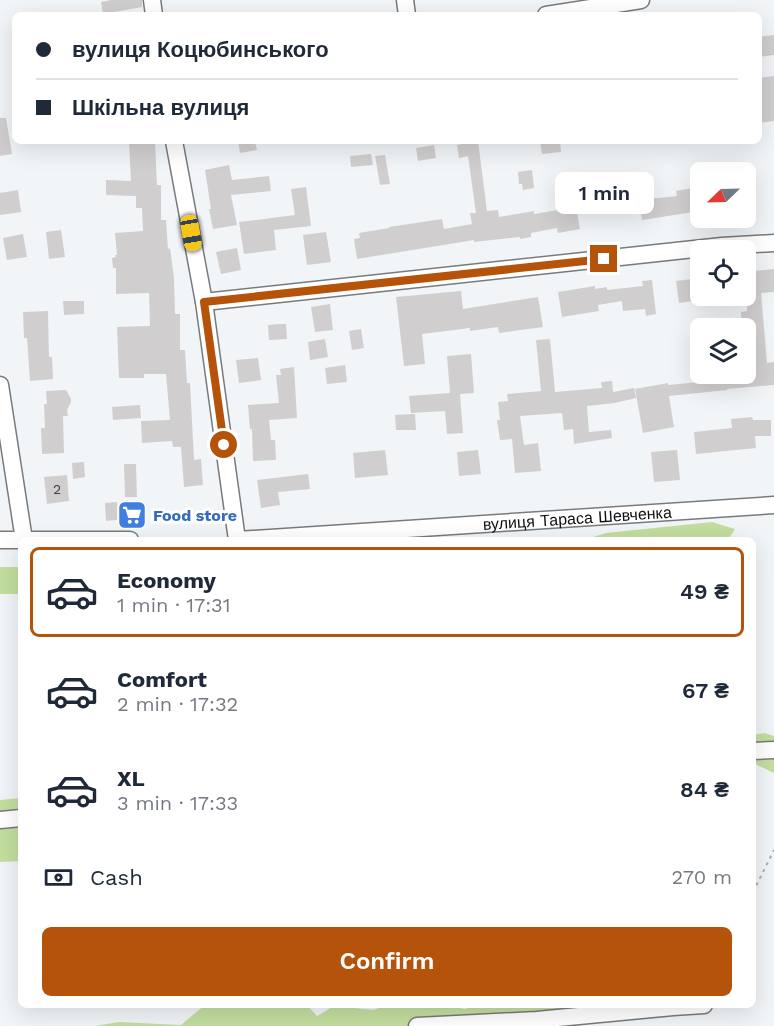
<!DOCTYPE html>
<meta charset="utf-8">
<style>
:root{--surface:#fff;--page:#f6f6f7;--text:#1f2937;--muted:#747a83;--line:#e0e1e3;--accent:#b45309}
body{margin:0;font-family:"Work Sans",sans-serif;background:var(--page);color:var(--text);height:100vh;display:flex;flex-direction:column;font-size:22px;white-space:nowrap}
*{box-sizing:border-box;margin:0}
p{font-size:20px;color:var(--muted)}
.icon{flex:none;width:33px;height:33px;fill:none;stroke:currentColor;stroke-width:2;stroke-linecap:round;stroke-linejoin:round}
.map{position:relative;flex:1;overflow:hidden}
.drawer{position:absolute;left:18px;top:537px;width:738px;height:471px;display:flex;flex-direction:column;background:var(--surface);border-radius:9px;box-shadow:0 6px 24px #0002}
.drawer>*{flex:none}
.banner{position:absolute;left:12px;top:12px;width:750px;height:132px;border-radius:9px;box-shadow:0 6px 24px #0002;display:grid;align-content:center;height:132px;padding:0 24px;background:var(--surface)}
.needle{width:39px;rotate:247deg}
.controls{position:absolute;left:690px;top:162px;display:grid;gap:12px}
.controls a{display:grid;place-items:center;width:66px;height:66px;border-radius:9px;background:var(--surface);box-shadow:0 6px 24px #0002;font-size:30px}
.end{position:absolute;width:27px;height:27px;margin:-14px;border:8px solid #b45309;background:#fff;box-shadow:0 0 0 3px #fff}
.from{border-radius:50%}
.bubble{position:absolute;height:42px;border-radius:9px;background:var(--surface);box-shadow:0 6px 24px #0002;font-size:20px;font-weight:600;line-height:42px;text-align:center}
.car{position:absolute;width:18px;height:36px;margin:-18px -9px;border-radius:8px;box-shadow:0 0 4px 2px #0007;background:linear-gradient(#f5c518 24%,#345 0 40%,#f5c518 0 76%,#345 0 86%,#f5c518 0)}
.banner b{display:flex;align-items:center;gap:21px;height:57px;font-size:22px}
.banner b+b{border-top:2px solid var(--line)}
.banner i{width:15px;height:15px;background:var(--text)}
ul{padding:10px 0 0;list-style:none}
li{display:flex;align-items:center;gap:18px;height:90px;margin:0 12px 9px;padding:0 12px;border:3px solid transparent;border-radius:9px}
li div{flex:1}
li b{display:block;font-size:22px}
li em{font-style:normal;font-weight:600}
li.current{border-color:var(--accent)}
li>.icon{width:54px;height:54px;stroke-width:1.5}
.pay{display:flex;align-items:center;gap:15px;height:66px;padding:0 24px;font-size:22px}
.pay p{margin-inline-start:auto}
.cta{display:flex;gap:12px;margin-top:auto;padding:12px 24px}
.cta a{flex:1;height:69px;border-radius:9px;background:var(--accent);color:#fff;font-size:24px;font-weight:600;line-height:69px;text-align:center}
.map>svg:first-child{display:block}
</style>
<div class="map">
<svg width="774" height="1026" viewBox="0 0 774 1026">
<rect width="100%" height="100%" fill="#f1f5f7"/>
<path fill="#c3de9f" d="M712 522 735 529 728 540H584L606 533Z
M0 567H21V594H0Z
M765 733 774 736V773L753 763V735Z
M21 798V861L0 862V800Z
M205 1005H261L263 1006V1005H307L317 1016 334 1006 373 1010 389 1005H442L465 1009 477 1005H701L500 1026H95L119 1022 181 1025Z"/>
<path fill="#d1ced0" d="M111 0H142V7L103 14 101 2Z
M774 35V55L759 57V37Z
M774 76V121L759 123V108H761L759 94V78Z
M0 118H6L12 154 0 156Z
M129 141H155L157 185H161V220H166L168 249 170 248 174 278 175 314H180V350H185L187 383H190L194 460 201 459 203 485 184 487 181 447H173L172 441 142 443 141 421 170 420 166 374H144V378H119L117 327 150 326 149 293 116 294V268H113L112 258 116 257 115 255H117L115 233 143 231 142 208H136V196L106 195V180L131 181Z
M238 141H255L257 150 240 153Z
M478 141 487 211 498 210 499 217 534 211V214L576 207 580 229 558 233 557 228 531 233V237L520 239V237L474 242V240L357 259 354 239 360 238 359 233 389 228V227L442 219 444 229 472 224 470 213H476L468 156 459 158 457 145Z
M540 141H560L561 152 542 154Z
M434 145 436 158 418 161 416 148Z
M371 154 373 165 351 167 350 156Z
M385 155 390 184 380 185 375 156Z
M229 165 232 180 269 176 271 191 231 195 237 225 213 229 209 209H211L205 170Z
M532 170 534 188 523 190 522 184H519L518 172Z
M306 187 311 226 274 230 276 250 244 254 239 222 295 215 291 189Z
M698 187 700 211 642 220 639 200 677 196 676 191Z
M18 190 21 212 0 215V193Z
M61 230 65 257 49 259 46 232Z
M326 232 331 262 307 265 303 235Z
M23 234 27 257 7 260 3 238Z
M237 248 241 270 221 274 216 252Z
M774 269V292L761 293 767 363 774 362V385L727 389V390L669 396 674 427 643 433 635 389 668 383V385L710 381 746 375V328H742L741 312 747 311 746 272Z
M700 278V300L679 303 676 281Z
M652 280 656 314 646 316 645 309 623 311 622 301 598 305 599 311 562 317 558 292 595 286V289L607 287V290L643 286 642 281Z
M461 291 463 309 538 297 543 327 499 333 498 327 470 331V328L422 334 425 364 404 366 396 297Z
M63 301H84V314L64 315Z
M330 304 333 330 315 332 311 307Z
M48 311 49 357H52L53 379 30 381 27 338H24L23 312Z
M281 324H286L287 339 269 340 268 325Z
M361 329 364 348 352 350 349 331Z
M325 339 328 357 310 360 308 342Z
M550 339 555 392 602 388 601 382 612 381 613 392 634 388 636 398 615 403 587 406 589 432 611 430 612 438 574 444 573 429 564 430 562 413 520 416 524 445 538 443 541 471 515 473 512 439 500 440 497 420H500L498 402 508 401 507 394 541 391 536 340Z
M471 354 474 393 460 394 463 433 447 434 445 411 411 413 409 396 450 393 447 356Z
M258 358 261 380 239 383 236 360Z
M345 365 347 382 327 384 325 368Z
M294 367 297 418 269 420 271 440H275L276 460 253 461 252 429H250L248 405 279 403 276 375H281L280 369Z
M66 390 71 399V402L67 410 68 416H63L64 453 42 454 41 428H45L44 404H47L46 391Z
M140 405 141 418 113 420 112 407Z
M415 414 416 430H396L395 415Z
M752 417 753 420H771V436H755L756 448 696 454 694 432 732 428 731 419Z
M385 450 388 475 355 478 353 453Z
M478 450 481 474 459 476 457 452Z
M677 450 680 480 654 482 651 452Z
M84 462 85 477 73 479 72 463Z
M124 464H136L137 497H125Z
M308 474 310 489 278 492 280 505 261 508 257 480Z
M67 475 69 501 47 504 44 477Z
M117 502V520L106 521 105 503Z"/>
<g fill="none" stroke-linecap="round" stroke-linejoin="round">
<g stroke="#787b7d" stroke-width="19">
<g id="minor">
<path d="M152 0 154 15"/>
<path d="M405 0 407 15"/>
<path d="M546 15 641 0"/>
<path d="M174 141 204 302 237 540"/>
<path d="M204 302 722 246 774 243"/>
<path d="M0 385 24 540"/>
<path d="M0 540H130"/>
<path id="s1" d="M238 540 774 505"/>
<path d="M753 751 774 750"/>
<path d="M0 820 21 818"/>
<path d="M417 1026 537 1020 673 1007 704 1005"/>
</g>
</g>
<path stroke="#abaeb0" stroke-width="2" stroke-dasharray="3 4.5" stroke-linecap="butt" d="M753 892 774 850"/>
<use href="#minor" stroke="#fff" stroke-width="16"/>
</g>
<g fill="none" stroke-linecap="round" stroke-linejoin="round">
<path stroke="#b45309" stroke-width="8" d="M224 445 204 302 604 259"/>
</g>
<defs>
<g id="supermarket-square" transform="scale(1.5)"><rect x="-9" y="-9" width="18" height="18" rx="4" fill="#3f7fe0" stroke="#fff"/><path d="M-6-5.5h2.5l.6 2H6L4.5 2H-2.5L-4.4-4H-6ZM-1.5 3.2a1.3 1.3 0 1 0 .1 0ZM3 3.2a1.3 1.3 0 1 0 .1 0Z" fill="#fff"/></g>
</defs>
<g fill-rule="evenodd">
<use href="#supermarket-square" x="132" y="515"/>
</g>
<g text-anchor="middle" stroke-width="6" stroke-linejoin="round" paint-order="stroke">
<g font-size="14" fill="#404042">
<text x="57" y="494">2</text>
</g>
<g font-size="16" font-weight="bold" fill="#366cbe" stroke="#fff" text-anchor="start">
<text x="153" y="521">Food store</text>
</g>
<g font-size="16" fill="#101112" stroke="#fff">
<text dy="6" stroke="none"><textPath href="#s1" startOffset="340">вулиця Тараса Шевченка</textPath></text>
</g>
</g>
</svg>
<div class="controls">
<a><svg class="needle" viewBox="-14 -14 28 28"><path d="M0-13l5 13h-10z" fill="#e53935"/><path d="M0 13l5-13h-10z" fill="#747a83"/></svg></a>
<a><svg class="icon" aria-label="locate" viewBox="0 0 24 24"><circle cx="12" cy="12" r="6"/><path d="M12 2v4M12 18v4M2 12h4M18 12h4"/></svg></a>
<a><svg class="icon" aria-label="layers" viewBox="0 0 24 24"><path d="M12 4l9 5-9 5-9-5zM3 14l9 5 9-5"/></svg></a>
</div>
<i class="end from" style="left:224px;top:445px"></i>
<i class="end" style="left:604px;top:259px"></i>
<div class="bubble" style="left:555px;top:172px;width:99px">1 min</div>
<i class="car" style="left:191px;top:233px;rotate:170deg"></i>
<div class="banner">
<b><i class="from"></i>вулиця Коцюбинського</b>
<b><i></i>Шкільна вулиця</b>
</div>
<section class="drawer">
<ul>
<li class="current"><svg class="icon" aria-label="car" viewBox="0 0 24 24"><path d="M5 17H2v-5l4-1 3-4h7l3 4 3 1v5h-3M9 17h6M6 11h13"/><circle cx="7" cy="17" r="2"/><circle cx="17" cy="17" r="2"/></svg><div><b>Economy</b><p>1 min · 17:31</p></div><em>49 ₴</em></li>
<li><svg class="icon" aria-label="car" viewBox="0 0 24 24"><path d="M5 17H2v-5l4-1 3-4h7l3 4 3 1v5h-3M9 17h6M6 11h13"/><circle cx="7" cy="17" r="2"/><circle cx="17" cy="17" r="2"/></svg><div><b>Comfort</b><p>2 min · 17:32</p></div><em>67 ₴</em></li>
<li><svg class="icon" aria-label="car" viewBox="0 0 24 24"><path d="M5 17H2v-5l4-1 3-4h7l3 4 3 1v5h-3M9 17h6M6 11h13"/><circle cx="7" cy="17" r="2"/><circle cx="17" cy="17" r="2"/></svg><div><b>XL</b><p>3 min · 17:33</p></div><em>84 ₴</em></li>
</ul>
<div class="pay"><svg class="icon" aria-label="cash" viewBox="0 0 24 24"><path d="M3 7h18v10H3z"/><circle cx="12" cy="12" r="2"/></svg>Cash<p>270 m</p></div>
<div class="cta"><a>Confirm</a></div>
</section>
</div>
